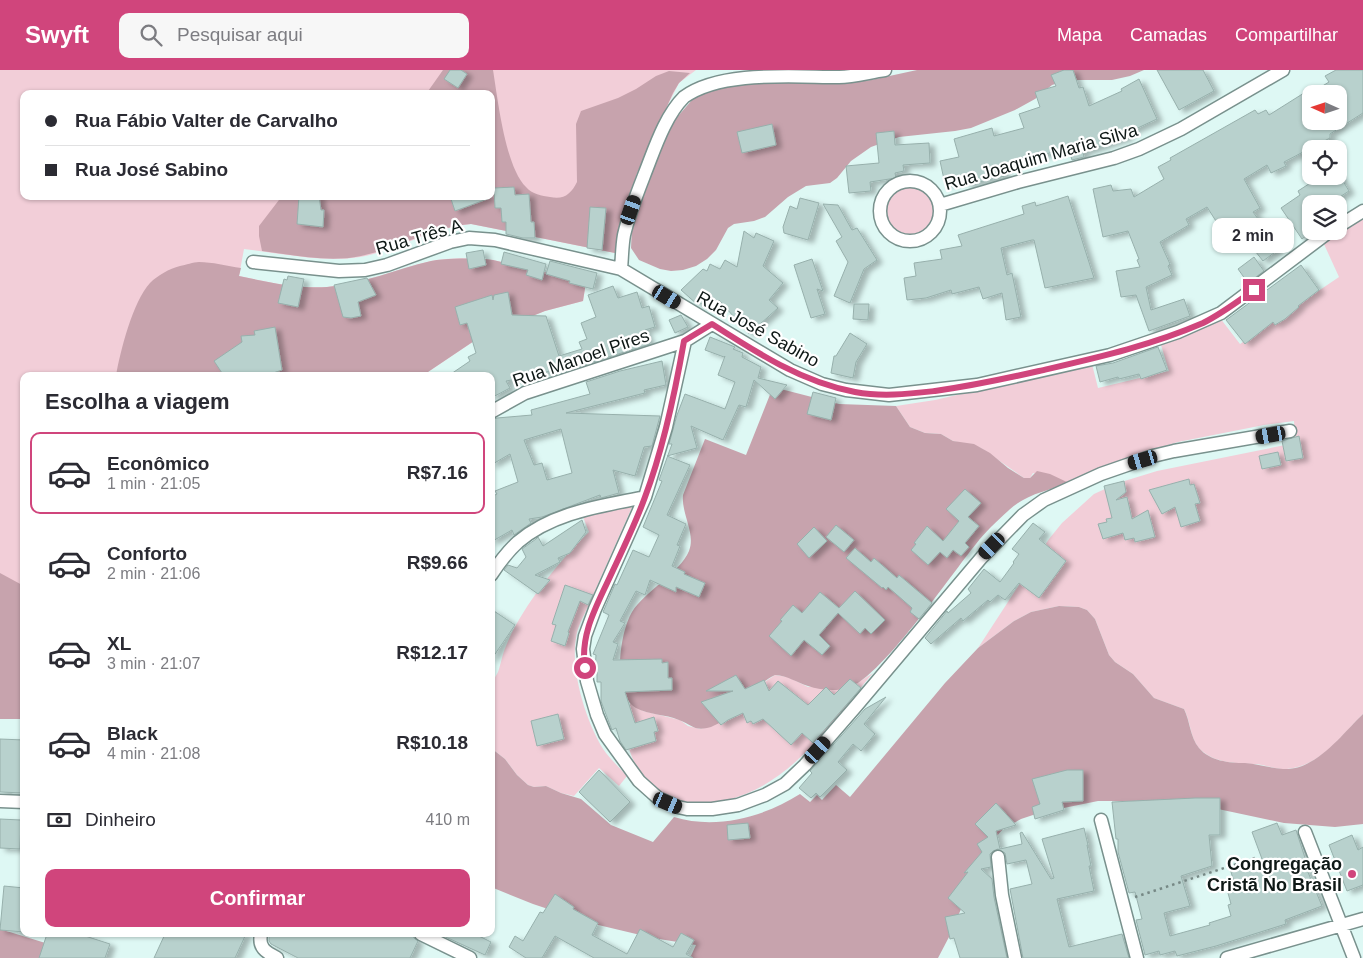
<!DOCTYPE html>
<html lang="pt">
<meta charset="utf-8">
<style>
:root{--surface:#fff;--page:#f7f7f7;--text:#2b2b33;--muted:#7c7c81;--line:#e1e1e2;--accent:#d0457c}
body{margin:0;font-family:Arial,sans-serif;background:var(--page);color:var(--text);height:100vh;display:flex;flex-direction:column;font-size:19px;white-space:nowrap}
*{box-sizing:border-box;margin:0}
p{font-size:16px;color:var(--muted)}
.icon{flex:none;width:28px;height:28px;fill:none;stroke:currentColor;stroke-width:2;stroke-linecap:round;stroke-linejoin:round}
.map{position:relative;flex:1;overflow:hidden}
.drawer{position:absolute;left:20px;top:302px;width:475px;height:565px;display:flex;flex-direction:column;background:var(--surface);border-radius:10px;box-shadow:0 1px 4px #0004}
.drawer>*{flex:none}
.guide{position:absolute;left:20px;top:20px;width:475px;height:110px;border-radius:10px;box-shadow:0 1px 4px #0004;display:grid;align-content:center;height:110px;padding:0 25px;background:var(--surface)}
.needle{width:32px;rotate:273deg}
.controls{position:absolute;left:1302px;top:15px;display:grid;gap:10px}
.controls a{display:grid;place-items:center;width:45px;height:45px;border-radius:10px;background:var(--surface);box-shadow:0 1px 4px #0004;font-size:25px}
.end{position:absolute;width:22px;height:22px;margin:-11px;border:6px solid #d0457c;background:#fff;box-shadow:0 0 0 2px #fff}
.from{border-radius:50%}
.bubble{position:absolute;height:35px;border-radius:10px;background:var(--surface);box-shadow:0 1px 4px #0004;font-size:16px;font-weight:700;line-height:35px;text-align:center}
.car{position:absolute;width:15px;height:30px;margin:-15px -8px;border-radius:6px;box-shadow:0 0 4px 1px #0007;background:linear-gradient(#222 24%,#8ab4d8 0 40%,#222 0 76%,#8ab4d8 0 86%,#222 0)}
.guide b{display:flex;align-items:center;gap:18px;height:48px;font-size:19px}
.guide b+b{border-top:1px solid var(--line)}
.guide i{width:12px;height:12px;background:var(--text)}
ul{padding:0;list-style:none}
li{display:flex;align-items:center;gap:15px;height:82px;margin:0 10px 8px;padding:0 15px;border:2px solid transparent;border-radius:10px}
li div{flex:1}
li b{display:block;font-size:19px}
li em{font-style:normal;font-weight:700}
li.on{border-color:var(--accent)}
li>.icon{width:45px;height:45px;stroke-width:1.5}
h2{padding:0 25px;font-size:22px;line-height:60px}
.pay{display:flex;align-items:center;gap:12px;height:55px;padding:0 25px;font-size:19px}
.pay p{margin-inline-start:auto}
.action{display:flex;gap:10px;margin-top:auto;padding:10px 25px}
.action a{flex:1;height:58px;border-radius:10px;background:var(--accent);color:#fff;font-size:20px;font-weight:700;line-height:58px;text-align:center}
header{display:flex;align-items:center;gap:30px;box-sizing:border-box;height:70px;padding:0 25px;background:var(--accent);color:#fff}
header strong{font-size:24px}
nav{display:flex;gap:28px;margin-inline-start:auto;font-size:18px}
.search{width:350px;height:45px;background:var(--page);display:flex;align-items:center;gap:12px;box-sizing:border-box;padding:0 18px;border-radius:10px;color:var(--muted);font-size:19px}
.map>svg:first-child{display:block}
</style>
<header>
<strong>Swyft</strong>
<div class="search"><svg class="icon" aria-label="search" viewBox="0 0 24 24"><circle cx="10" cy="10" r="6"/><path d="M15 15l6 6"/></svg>Pesquisar aqui</div>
<nav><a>Mapa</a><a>Camadas</a><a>Compartilhar</a></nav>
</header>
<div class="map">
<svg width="1363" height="888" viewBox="0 0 1363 888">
<defs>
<filter id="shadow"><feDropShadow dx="5.5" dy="3" stdDeviation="2.5" flood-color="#0004"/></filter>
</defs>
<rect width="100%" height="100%" fill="#def8f4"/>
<path fill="#f2ced8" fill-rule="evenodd" d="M0 0H696L679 13 658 54 637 103 624 143 615 183 471 154C431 158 398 180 360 187 322 193 282 183 244 179L239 206C268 212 298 219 327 217 363 214 396 199 431 191 451 187 473 188 493 190L586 212 583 231 545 241 480 267 422 306H24V649H0ZM24 24H491V126H24Z
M885 141a26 26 0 1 1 52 0a26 26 0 1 1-52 0Z
M1363 147V644C1340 667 1322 695 1287 699 1276 700 1264 694 1253 694 1235 693 1216 693 1202 681 1190 671 1191 652 1184 639L1154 628 1133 604 1115 592 1109 585 1095 549 1087 540 1079 537 1059 536 1031 542 1014 551 978 578 1049 469 1062 453 1094 424 1118 413 1157 401 1295 373 1294 351 1264 355 1178 372 1142 383 1069 413 1033 403 1030 408H1024L981 378 953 371 941 364 925 363 910 357 896 336 935 330 1092 294 1098 318 1169 301 1161 275 1220 248 1240 274 1339 207 1323 172Z
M633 435 585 543C581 551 577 559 576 568 570 601 587 656 606 683 612 691 620 698 627 706L619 716 599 698 574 726 561 723 546 716 534 717 528 715 517 705 505 689 491 678V624L493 619H491C491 613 495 608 498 602 501 594 502 585 506 576 521 538 559 491 589 462L583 447Z
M873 603C832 651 793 714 727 730 717 733 696 737 686 734 681 733 677 730 672 728 649 719 629 693 627 667 627 656 630 644 630 633L643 641 680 650 688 656 700 659 714 655 753 620 775 605 788 607 808 617 854 615Z"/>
<path fill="#c7a3ad" d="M443 0H493C498 30 505 96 526 117 532 124 542 126 550 127 564 130 571 124 577 112L576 54 581 41 618 28 636 19 656 6 669 1 690 3 679 13 673 23 637 103 624 143 615 183 471 154C432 157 399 178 361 186 329 193 294 185 262 181L259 166V156L282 126H491V24H426Z
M917 0H1144L1130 6 1112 10H1068L1052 15 1035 29 1015 40 971 58 955 61 899 67 871 77 851 91 837 108 830 113 806 116 788 127 765 147 754 151 734 154 728 158 716 180 707 189 696 196 683 200 671 201 660 199 639 190 631 178 632 156 651 104 672 53 692 30 705 20 757 11 818 14 845 13 871 10Z
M477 188 493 190 586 212 583 231 545 241 480 267 422 306H116C120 282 133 231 150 213 158 205 169 199 180 196 186 195 193 192 199 192 212 192 227 196 241 198L239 206C268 212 298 219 327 217 363 214 396 199 431 191 446 188 462 189 477 188Z
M773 317 839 334 896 336 910 357 925 363 941 364 953 371 974 374 990 383 1008 398 1024 408H1030L1037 401 1050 404 1069 413C1048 421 1025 424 1008 441 997 451 985 462 976 474 952 503 878 613 845 619 834 621 819 620 808 616 796 612 788 606 775 605 750 617 735 648 711 657 694 662 693 655 679 650 665 644 649 645 636 638 611 623 620 562 632 542 645 521 680 503 689 481 696 463 681 444 683 425L705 369 746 385Z
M0 503 24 516V649H0Z
M1059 536 1079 537 1087 540 1095 549 1109 585 1115 592 1133 604 1154 628 1184 639C1190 651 1190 667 1199 678 1210 691 1229 693 1245 693 1258 694 1270 698 1283 699 1316 701 1342 664 1363 644V754L1335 757 1284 753 1204 736 1149 731H1098L1039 743 1021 749 1003 759 988 776 949 867 938 888H690L696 875 653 868 590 853 533 834 491 817V678L505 689 517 705 528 715 534 717 546 716 561 723 581 729 611 755 653 772 674 747C716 760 764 747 800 724L810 732 817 725 822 730 836 715 850 727 945 613 978 578 1014 551 1031 542Z
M0 859 94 888H0Z"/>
<path fill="#b8d1cd" stroke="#97b0ac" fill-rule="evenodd" filter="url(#shadow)" d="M450 0H461L467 4 458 18 444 9Z
M1064 0H1073L1079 18 1083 17 1089 36 1122 21 1121 19 1139 9 1157 49 1127 63 1128 67 1083 82 1084 87 1072 90 1068 77 1034 88 1033 85 1002 94 1005 106 966 115 964 109 945 114 940 91 959 87 954 69 992 58 994 66 1024 58 1019 44 1040 37 1035 22 1056 16 1051 5Z
M1157 0H1203L1214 21 1179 40Z
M1336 0H1363V43L1330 64V68L1284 92 1286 96 1271 103 1267 95 1244 109 1260 138 1253 142 1270 165 1267 167 1278 180 1263 191 1240 162 1228 170 1207 137 1186 149 1189 155 1160 172 1170 194 1168 196 1172 205 1146 217 1151 240 1184 229 1190 246 1149 261 1136 225 1121 227 1116 201 1140 197 1137 190 1139 189 1128 161 1103 167 1093 119 1111 115 1113 121 1131 119 1134 127 1164 109 1158 97 1171 90 1170 88 1255 40 1258 44 1266 40 1269 45 1304 23 1306 26 1329 12 1325 6ZM1311 24H1339V51H1311Z
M772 54 776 75 742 83 737 62Z
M894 61 895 75 929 73 930 93 903 95 904 101 895 103 896 108 870 112 871 121 849 123 846 96 879 93 876 63Z
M1321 106H1340L1349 121 1329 134H1303L1311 146V162L1302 169 1281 138 1300 125 1298 121Z
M514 117 515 125 529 124 531 152H534L535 168H523L506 164V152H502L501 138H495L494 118Z
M299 126H319L321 140H324L323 157 297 154Z
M450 126H490V128L455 141Z
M1068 126 1094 208 1045 218 1034 170H1032L1001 178 1007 205 1012 203 1021 247 1006 250 1002 223 983 229 979 217 952 224 951 220 926 228 907 230 904 208 916 206 914 193 942 189 940 180 962 176 958 165 1024 144 1022 136 1035 132 1036 136Z
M800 128 819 133 808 170 784 163 783 157 790 136 797 139Z
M823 134 838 135 852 160 857 158 877 190 864 199 850 233 834 226 848 192 836 171 842 167Z
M590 137 606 138 602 180 587 178Z
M744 161 754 168 756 163 774 171 763 196 783 213 769 230 778 238 749 264 719 230 712 237 700 233 698 235 681 220 703 199 707 201 710 194 720 199 725 190 737 197Z
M483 180 486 195 469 199 466 183Z
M504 182 546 194 542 210 526 205 528 200 501 194Z
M1254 187 1264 201 1248 213 1238 199Z
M812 189 823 221 817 219 825 244 811 248 794 195Z
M550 191 597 203 593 219 569 213 570 211 546 204Z
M1301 195 1319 220 1298 236 1299 237 1285 249 1275 255 1273 252 1245 274 1226 250Z
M288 206 304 209 298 237 278 233 284 209 287 210Z
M367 208 376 225 358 232 361 246 351 248 343 247 334 215Z
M613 216 618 228 637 222 642 238 649 236 655 257 645 260 650 274 577 297 576 293 533 306 506 311 510 318 491 328V306H448L470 291 468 287 476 283 467 253 460 255 455 237 492 225 493 230 494 225 508 222 512 245 546 246 559 286 582 279 579 272 587 269 581 253 596 247 588 225Z
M854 234H869L868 250 853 249Z
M681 245 688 257 675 263 669 250Z
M275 257 282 300 273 303 274 306H224L214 291 242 272 241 266 255 265 254 261Z
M850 263 867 274 856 292 853 308 831 303 834 286H836Z
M710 267 735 277 733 279 743 283 742 287 761 297 758 308 787 315 775 329 754 310 746 337 739 335 723 370 691 356 697 378 667 386 690 395 667 445 686 454 677 475 680 476 672 496 685 502 684 504 705 513 699 527 676 517V522L650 510 645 525 636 521 620 551 625 553 613 572 618 574 613 590 662 589V593L668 592V608H672V620L625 622 635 653 654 647 658 661 654 662 656 671 626 680 620 671 616 658 612 660 605 642 601 631V612H597V602L595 601 596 585 593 584 609 545 603 542 615 514 617 515 633 480 649 487 659 465 643 457 662 411 659 410 672 374H669L677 345 685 324 725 339 735 312 718 305 725 286 724 287 705 280Z
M1158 277 1167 300 1141 309 1139 304 1119 309 1118 307 1100 312 1096 296 1113 293Z
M662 291 666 315 644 320 645 323 566 343 660 346 652 376 644 377 635 406 613 400 619 423 601 428 600 425 542 447 529 449 531 453 514 465 512 460 491 472V427L497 424 495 421 518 412 510 384 491 395V350L497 348 532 345 531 340 590 324 586 312 620 301ZM561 359 572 403 547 410 542 393 534 395 524 370Z
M813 322 836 328 831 350 807 344Z
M1299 366 1303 388 1286 391 1282 371Z
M1278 382 1281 395 1262 399 1259 386Z
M1189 409 1190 415 1194 414 1200 433 1195 434 1200 451 1181 457 1175 437 1162 444 1149 420Z
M1124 411 1126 422 1116 430 1127 427 1132 449 1148 440 1155 467 1135 472 1134 468 1125 470 1123 463 1103 469 1098 454 1107 452 1106 449 1112 448 1104 416Z
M965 419 981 433 968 447 979 456 965 473 969 477 961 486 953 480 947 488 940 482 928 495 911 480 916 474 914 473 927 456 943 471 959 451 946 439Z
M582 450 586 462 570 483 558 488 560 492 535 505 550 510 538 524 504 500 508 495 517 498 526 487 522 479 536 469 538 467 543 476Z
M1033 453 1045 462 1039 469 1066 491 1039 528 1019 513 1005 530 998 525 990 532 988 530 963 551 961 548 931 574 925 568 947 541 948 543 971 523 968 519 984 499 1000 512 1014 493 1013 492 1019 484 1012 479Z
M836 455 854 470 844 482 826 467Z
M814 457 827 471 809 488 797 474Z
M855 478 871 492 874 488 897 508 899 505 932 533 919 549 910 542 912 538 888 517 886 520 883 517 882 518 846 488Z
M565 515 593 525 588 535 580 531 568 562 569 563 565 576 551 571 556 555 552 554Z
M855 521 885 550 871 564 865 558 860 564 838 543 819 565 830 576 822 585 804 570 791 586 769 566 782 551 780 550 793 535 802 543 820 522 839 538Z
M491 539 515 555 491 590Z
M736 605 745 619 764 610 769 621 778 611 808 635 826 617 834 625 850 609 861 618 813 673 802 663 791 675 763 649 753 654 751 651 747 653 743 643 728 650 721 655 701 632 733 621H706Z
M886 627 864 654 875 664 861 681 853 674 838 692 847 700 820 727 816 723 811 728 799 718 812 703 810 701 865 639Z
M558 644 564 669 537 676 531 651Z
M0 669 24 670V723L0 722Z
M599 700 630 732 610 752 579 722Z
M1067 700H1083V731L1062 732 1064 740 1035 749 1032 737 1040 734 1032 709Z
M1195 728H1220V765H1209L1212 796 1181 806 1190 836 1164 843 1170 866 1210 855 1209 853 1231 846 1228 835 1231 834 1228 823 1237 821 1230 799 1262 789 1252 762 1277 753 1282 765 1296 760 1307 794 1305 795 1322 836 1285 850 1286 854 1216 876 1177 886 1175 881 1160 885 1159 881 1145 885 1136 850 1142 849 1135 822 1129 823 1118 782V769H1116L1112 732Z
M996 733 1016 755 996 761 1000 779 1022 774 1020 763 1022 762 1051 809 1054 808 1042 769 1084 758 1088 775H1087L1091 796H1089L1094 821 1057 829 1069 877 1122 864 1129 888H1023L1010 819 1032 814 1026 790 1007 794 1005 783 998 779 993 781 990 784 991 797 981 799 992 809 994 827 1007 888H960L954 868 950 869 945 847 965 843 948 828 968 802 964 803 982 782 977 774 988 767 975 754Z
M0 749 21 750 20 779 0 778Z
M748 753 750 768 728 770 727 755Z
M1352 765 1358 780 1363 777V815L1347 821 1329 775Z
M4 816 24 818V862L0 860Z
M555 824 574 837 573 839 598 853 592 865 627 884 640 859 673 877 681 863 694 870 686 884 693 888H594L555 866 542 888H526L509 877 515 866 523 871 540 842 543 843Z
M47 864H79L110 874 105 888H39Z
M165 864H246L235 888H154Z
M269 864H413L414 868 418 871 410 888H298L271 874 269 871Z
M439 864H475L491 872 485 885Z"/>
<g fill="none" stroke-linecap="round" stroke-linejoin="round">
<g stroke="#79918d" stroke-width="15">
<path id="street" d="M880 141a30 30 0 1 1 60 0a30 30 0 1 1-60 0Z
M940 135 1018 112 1114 88 1139 79 1181 59 1283 0
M1339 156 1363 141
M253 192 339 201 365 200 387 195 450 172 469 168 495 170 621 199 790 300 822 314 846 320 889 325 977 315 1110 285 1178 262 1221 243 1330 161
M621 199C622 188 622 176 624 165 630 139 641 114 650 90 658 69 668 43 684 27 721 0 794 7 839 7 854 7 870 2 885 0
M712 254 685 271 666 357 645 427 595 539 585 566 583 579 587 611 597 645 605 664 639 711 658 728 678 737 687 739H712L738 735 765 725 785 714 805 695 857 635 982 487 1023 445 1044 430 1101 404 1153 386 1174 381 1290 361
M491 342 525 323 685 271
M491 505C499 493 508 481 518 472 553 442 602 436 645 427
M0 731 24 732
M1101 750 1137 888
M1305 762 1354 888
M998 787 1002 825 1015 888
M261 864C258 878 266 882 277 888
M421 864 470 888
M1227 888 1363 849"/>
</g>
<path stroke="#768885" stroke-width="2.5" stroke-dasharray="2.5 4" stroke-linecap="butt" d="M1135 827 1255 788"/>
<use href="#street" stroke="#fff" stroke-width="12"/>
</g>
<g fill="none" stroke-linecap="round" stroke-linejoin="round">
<path stroke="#d0457c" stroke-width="6" d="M585 598C580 566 595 539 608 511 621 483 635 455 645 427 664 377 675 323 684 271L712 254C757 283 802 312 855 322 882 327 908 324 935 321 970 316 1004 309 1039 301 1095 288 1150 276 1203 253 1221 244 1237 232 1254 220"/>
</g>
<circle fill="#d0457c" stroke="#fff" stroke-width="2" cx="1352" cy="804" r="5"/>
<g text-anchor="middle" stroke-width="4.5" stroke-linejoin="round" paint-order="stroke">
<g font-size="18" fill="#0e1816" stroke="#fff">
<text transform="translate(1041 87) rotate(-16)" y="6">Rua Joaquim Maria Silva</text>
<text transform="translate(419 167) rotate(-16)" y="6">Rua Três A</text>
<text transform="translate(758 259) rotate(29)" y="6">Rua José Sabino</text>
<text transform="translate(581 288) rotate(-19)" y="6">Rua Manoel Pires</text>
</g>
<g font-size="18" font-weight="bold" fill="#0e1816" stroke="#fff" text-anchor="end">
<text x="1342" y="800">Congregação<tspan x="1342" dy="21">Cristã No Brasil</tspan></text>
</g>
</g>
</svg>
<div class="controls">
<a><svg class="needle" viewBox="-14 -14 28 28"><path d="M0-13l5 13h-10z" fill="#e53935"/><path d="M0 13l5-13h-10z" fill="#7c7c81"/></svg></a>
<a><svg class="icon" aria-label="locate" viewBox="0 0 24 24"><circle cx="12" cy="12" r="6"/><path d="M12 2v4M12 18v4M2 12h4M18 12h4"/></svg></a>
<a><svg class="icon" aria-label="layers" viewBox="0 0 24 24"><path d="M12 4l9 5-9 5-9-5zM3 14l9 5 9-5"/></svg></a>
</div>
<i class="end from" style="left:585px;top:598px"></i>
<i class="end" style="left:1254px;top:220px"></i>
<div class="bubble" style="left:1212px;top:148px;width:82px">2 min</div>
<i class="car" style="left:631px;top:140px;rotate:19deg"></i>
<i class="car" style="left:667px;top:227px;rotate:121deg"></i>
<i class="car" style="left:1271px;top:365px;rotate:260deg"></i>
<i class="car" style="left:1143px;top:390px;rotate:254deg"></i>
<i class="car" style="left:992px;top:476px;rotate:224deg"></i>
<i class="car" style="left:818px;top:680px;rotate:42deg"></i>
<i class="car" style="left:668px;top:733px;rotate:113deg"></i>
<div class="guide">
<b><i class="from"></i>Rua Fábio Valter de Carvalho</b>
<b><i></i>Rua José Sabino</b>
</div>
<section class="drawer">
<h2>Escolha a viagem</h2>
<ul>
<li class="on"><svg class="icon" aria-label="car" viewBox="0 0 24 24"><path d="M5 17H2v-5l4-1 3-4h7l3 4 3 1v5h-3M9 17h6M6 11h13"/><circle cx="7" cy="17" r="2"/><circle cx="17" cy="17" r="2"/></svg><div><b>Econômico</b><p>1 min · 21:05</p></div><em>R$7.16</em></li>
<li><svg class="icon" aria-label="car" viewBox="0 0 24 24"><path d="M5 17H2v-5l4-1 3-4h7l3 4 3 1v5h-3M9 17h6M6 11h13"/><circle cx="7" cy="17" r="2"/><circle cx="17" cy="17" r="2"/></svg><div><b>Conforto</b><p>2 min · 21:06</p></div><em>R$9.66</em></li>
<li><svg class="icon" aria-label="car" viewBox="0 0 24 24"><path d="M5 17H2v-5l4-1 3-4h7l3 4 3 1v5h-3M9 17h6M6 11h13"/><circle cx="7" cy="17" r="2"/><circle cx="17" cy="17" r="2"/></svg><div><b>XL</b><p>3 min · 21:07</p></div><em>R$12.17</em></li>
<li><svg class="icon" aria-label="car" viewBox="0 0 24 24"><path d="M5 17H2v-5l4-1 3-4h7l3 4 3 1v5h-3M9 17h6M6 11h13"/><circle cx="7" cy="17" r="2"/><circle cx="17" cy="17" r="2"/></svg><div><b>Black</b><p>4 min · 21:08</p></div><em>R$10.18</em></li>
</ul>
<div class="pay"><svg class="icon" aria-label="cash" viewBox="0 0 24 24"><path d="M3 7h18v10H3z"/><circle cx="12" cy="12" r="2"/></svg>Dinheiro<p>410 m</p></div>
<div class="action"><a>Confirmar</a></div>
</section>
</div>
